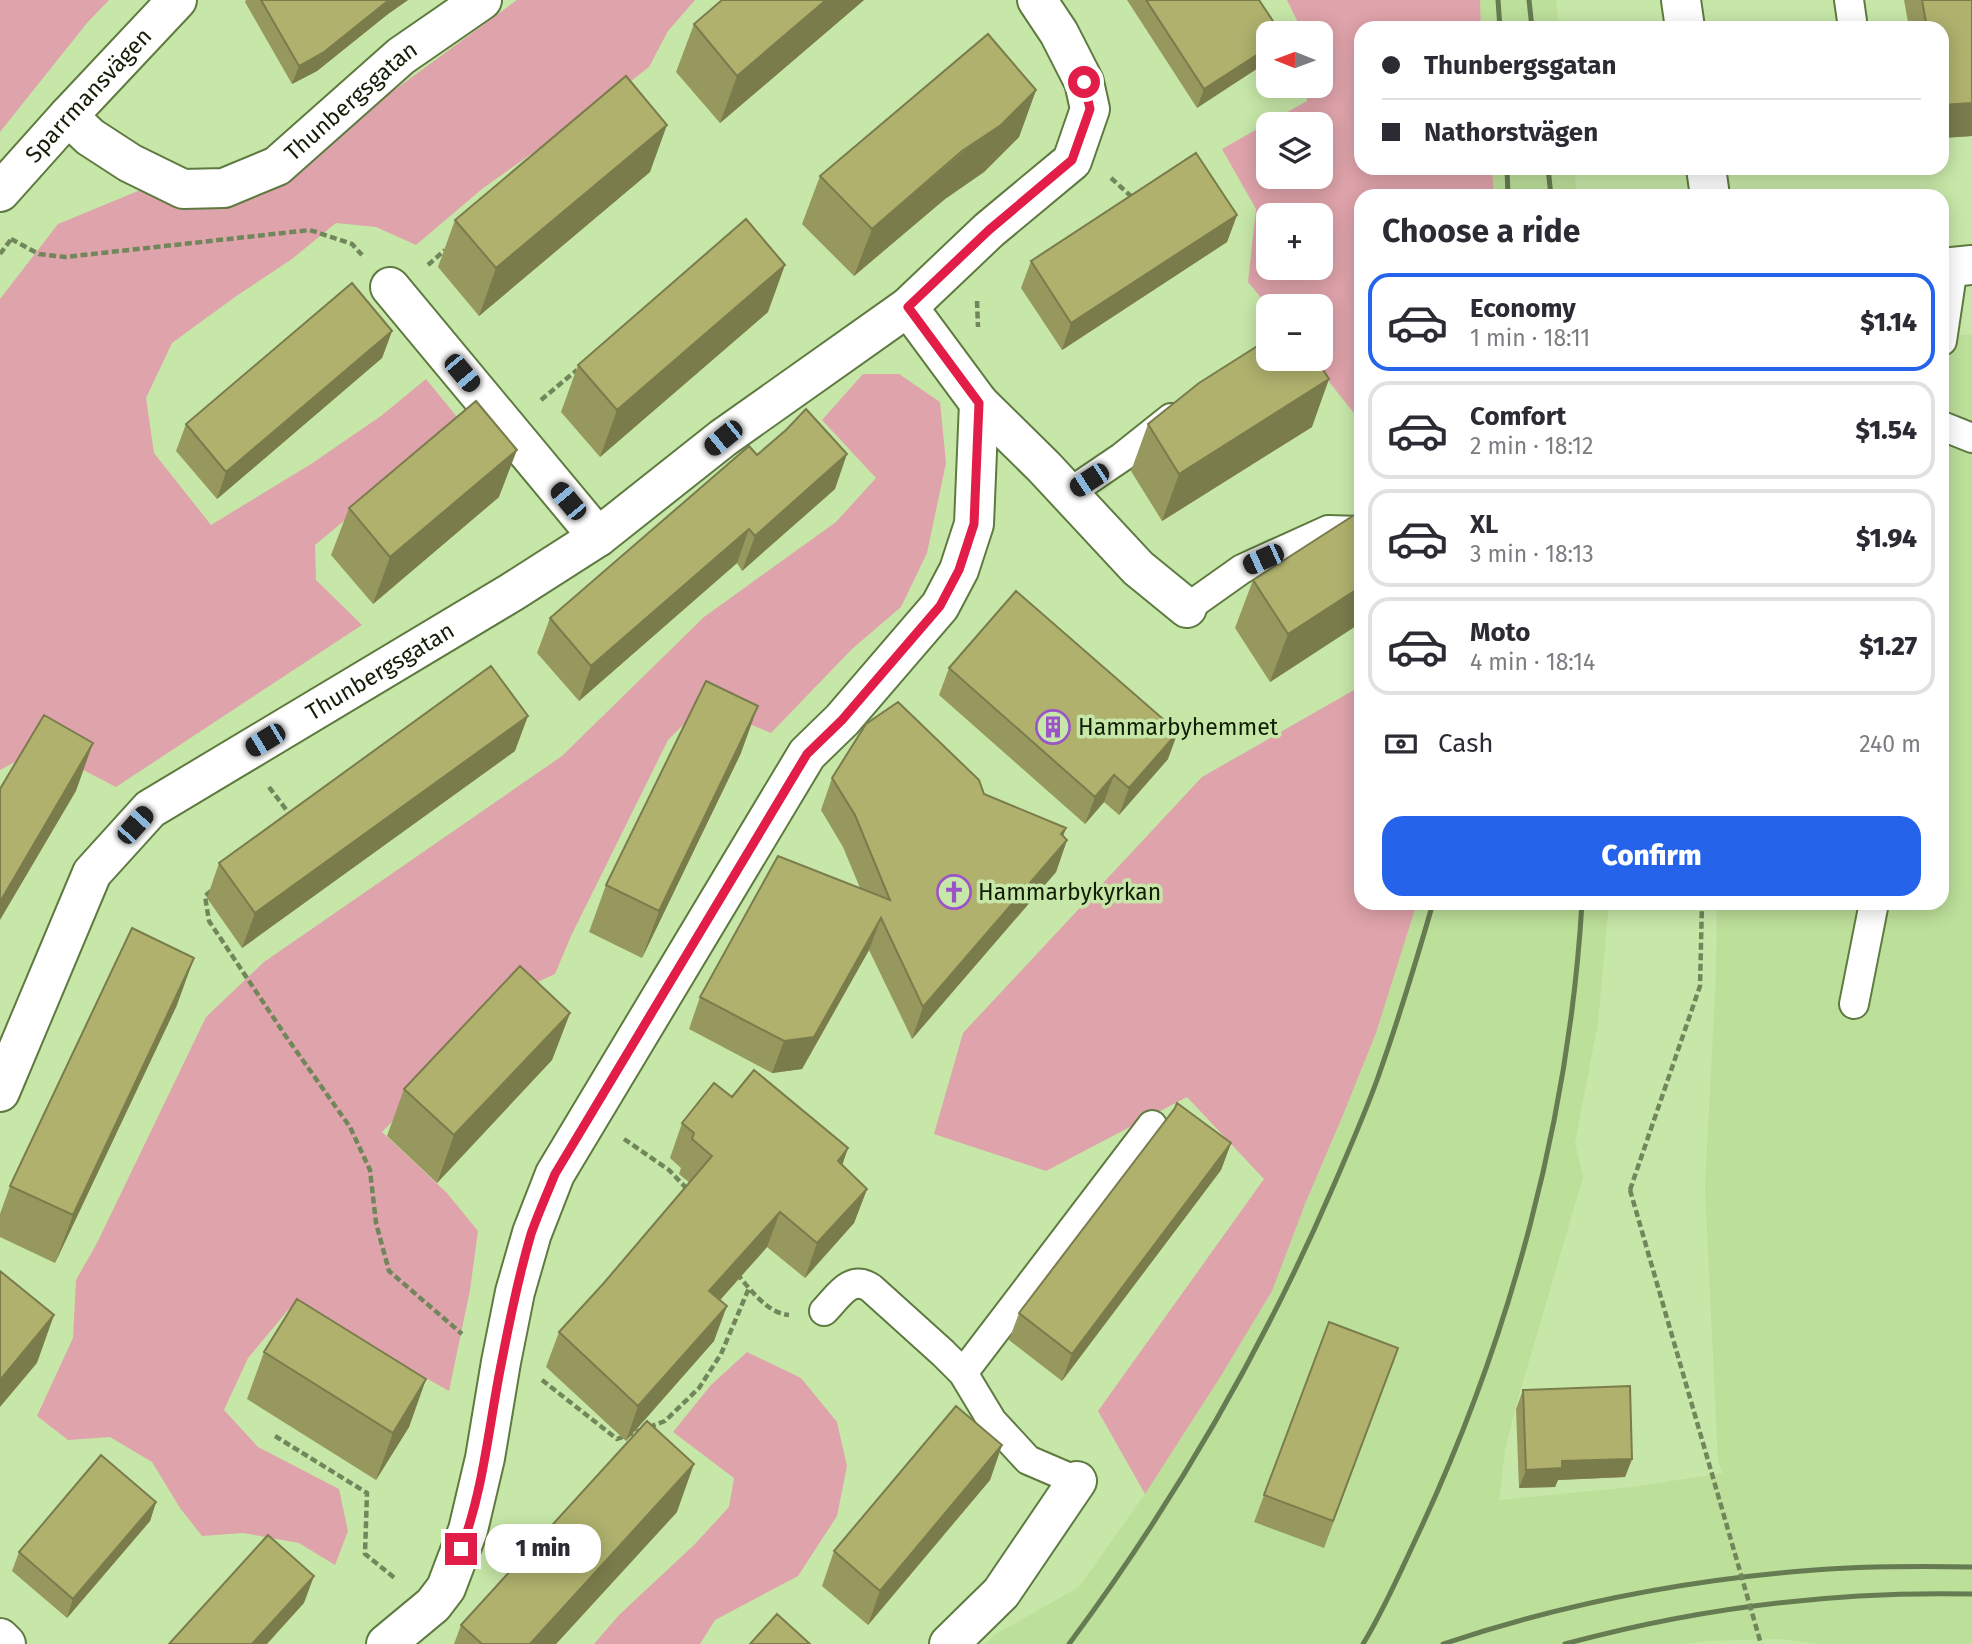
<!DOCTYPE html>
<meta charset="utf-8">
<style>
:root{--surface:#fff;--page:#f2f2f3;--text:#2b2b33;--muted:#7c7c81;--line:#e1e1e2;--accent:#2563eb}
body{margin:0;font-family:"Fira Sans",sans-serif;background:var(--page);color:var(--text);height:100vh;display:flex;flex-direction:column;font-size:26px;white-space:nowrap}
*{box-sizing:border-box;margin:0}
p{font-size:23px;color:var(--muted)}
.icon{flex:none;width:38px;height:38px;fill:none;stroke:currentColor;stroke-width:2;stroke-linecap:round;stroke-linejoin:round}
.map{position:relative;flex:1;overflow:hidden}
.drawer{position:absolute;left:1354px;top:189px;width:595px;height:721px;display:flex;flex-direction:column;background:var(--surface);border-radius:21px;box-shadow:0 4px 18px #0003}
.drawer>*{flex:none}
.guide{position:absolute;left:1354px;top:21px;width:595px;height:154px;border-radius:21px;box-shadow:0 4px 18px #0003;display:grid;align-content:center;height:154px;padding:0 28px;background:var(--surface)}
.needle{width:46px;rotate:271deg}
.fabs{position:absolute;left:1256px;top:21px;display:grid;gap:14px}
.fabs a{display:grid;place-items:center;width:77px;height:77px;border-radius:14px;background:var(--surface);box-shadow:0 4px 18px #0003;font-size:35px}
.end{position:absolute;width:32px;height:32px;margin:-16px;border:9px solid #e11d48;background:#fff;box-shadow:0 0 0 4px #fff}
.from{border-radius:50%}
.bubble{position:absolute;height:49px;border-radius:21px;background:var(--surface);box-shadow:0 4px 18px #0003;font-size:23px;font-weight:800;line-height:49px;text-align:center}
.car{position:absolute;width:21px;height:42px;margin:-21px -10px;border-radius:9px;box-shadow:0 0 5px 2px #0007;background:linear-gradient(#222 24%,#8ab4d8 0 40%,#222 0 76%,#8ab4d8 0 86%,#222 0)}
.guide b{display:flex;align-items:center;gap:24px;height:66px;font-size:26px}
.guide b+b{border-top:2px solid var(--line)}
.guide i{width:18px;height:18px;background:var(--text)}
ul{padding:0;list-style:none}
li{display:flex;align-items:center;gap:21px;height:98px;margin:0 14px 10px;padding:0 14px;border:4px solid var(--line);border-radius:21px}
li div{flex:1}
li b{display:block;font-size:26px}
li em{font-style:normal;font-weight:800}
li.on{border-color:var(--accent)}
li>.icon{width:63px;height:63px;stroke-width:1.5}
h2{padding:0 28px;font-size:32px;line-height:84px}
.pay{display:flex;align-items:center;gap:18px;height:77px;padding:0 28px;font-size:26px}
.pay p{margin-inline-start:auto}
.cta{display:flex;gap:14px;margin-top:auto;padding:14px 28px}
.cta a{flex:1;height:80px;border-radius:21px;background:var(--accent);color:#fff;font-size:28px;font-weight:800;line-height:80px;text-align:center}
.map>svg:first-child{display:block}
</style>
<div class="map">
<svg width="1972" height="1644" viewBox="0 0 1972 1644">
<rect width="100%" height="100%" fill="#c7e7a8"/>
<path fill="#bcdf99" d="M1480 0H1556L1559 28H1481Z
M1492 168H1574L1577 196H1494Z
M1972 334V1644H1817L1782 1639 1706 1641 1684 1644H985L996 1634 1079 1587 1145 1494 1219 1379 1305 1204 1343 1115 1376 1033 1417 903H1609L1598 1023 1575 1143 1583 1177 1517 1402 1505 1450 1499 1500 1633 1487 1723 1473 1718 1462 1705 1188 1716 974 1717 903H1942L1943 337Z"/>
<path fill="#dfa3ab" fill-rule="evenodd" d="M0 0H109L87 23 0 132Z
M517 0H695L668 31 649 67 608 99 482 189 416 245 376 227 336 223 292 259 235 297 172 343 146 398 154 453 211 525 311 464 381 416 426 379 462 423 315 545 316 580 362 625 116 787 41 748 0 770V299L58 224 138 191 209 179 352 121Z
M1287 0H1480L1481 28H1362V168H1492L1494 196H1362L1361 422 1311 359H1321V306L1269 307 1248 282 1256 209 1222 149 1307 101V86H1321V33H1303ZM1269 124H1321V177H1269ZM1269 215H1321V268H1269Z
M863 374H899L940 402 946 463 927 553 901 607 852 649 771 733 703 705 668 740 571 936 555 974 522 989 382 1132 447 1193 478 1231 470 1290 449 1391 339 1329 289 1309 248 1358 224 1410 258 1447 339 1489 348 1531 335 1565 299 1543 243 1533 202 1536 180 1508 152 1462 110 1437 68 1440 37 1416 73 1338 76 1280 97 1243 206 1017 264 962 562 756 704 617 836 522 876 478 822 420Z
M1361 686 1362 903H1417L1376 1033 1343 1115 1305 1204 1272 1291 1219 1379 1145 1494 1098 1411 1264 1179 1187 1097 1046 1171 934 1134 963 1033 1202 777Z
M747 1352 801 1378 837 1422 847 1466 837 1516 798 1576 715 1620 700 1644H594L619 1615 694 1545 729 1507 734 1478 673 1432 711 1385Z"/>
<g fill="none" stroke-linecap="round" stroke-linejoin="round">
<g stroke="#5e7a40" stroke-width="32">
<path id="lane" d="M1849 0 1853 28
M1942 341 1953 267
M1942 426 1972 438
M1069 493 1122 457 1171 418
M1187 608 1242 569 1328 530 1362 531
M1854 1004 1874 903
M824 1311C838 1297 850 1274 871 1288L943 1353 963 1373 992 1421 1028 1460 1077 1481
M963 1373 1152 1125"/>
</g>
<g stroke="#5e7a40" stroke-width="42">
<g id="street">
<path id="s1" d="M68 116 90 137 130 163 183 189 224 188 277 166 401 56 482 0"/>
<path d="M390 287 598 537"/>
<path d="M979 403 1044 467 1138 568 1187 608"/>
<path id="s2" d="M0 1092 92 873 150 809 512 592 598 537 723 438 908 307 989 230 1072 161 1090 109 1084 82 1059 33 1037 0"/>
<path d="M0 1638 6 1644"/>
<path d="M386 1644 433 1605 446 1588 468 1530 485 1458 501 1362 515 1292 532 1233 555 1174 807 754 842 720 940 606 959 570 974 524 979 403 908 307"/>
<path d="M949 1644 1001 1593 1077 1481"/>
</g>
</g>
<g stroke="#5e7a40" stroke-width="42">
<g id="secondary">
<path d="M1681 0 1685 28"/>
<path d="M1706 168 1710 196"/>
<path id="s3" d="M0 192 68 116 177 0"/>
<path d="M1942 268 1972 265"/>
</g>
</g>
<path stroke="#71875b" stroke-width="4.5" stroke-dasharray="7 3.5" stroke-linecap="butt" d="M1111 178 1133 198
M11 239 39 254 65 257 310 230 352 244 362 255
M0 254 12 238
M428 265 445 250
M977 301 978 327
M541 400 577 370
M269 787 291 816
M211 891 205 896 209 921 285 1035 350 1127 370 1170 376 1223 389 1271 462 1334
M624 1139 669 1170 688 1190
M1630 1190 1700 986 1702 903
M737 1274C751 1290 767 1313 789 1315
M542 1380 617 1439 641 1430
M649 1427 665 1421 699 1388 721 1354 749 1288
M275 1436 367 1493 365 1554 396 1579"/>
<use href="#lane" stroke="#fff" stroke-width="28"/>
<use href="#street" stroke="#fff" stroke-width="38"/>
<use href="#secondary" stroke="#fff" stroke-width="38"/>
<path stroke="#667b51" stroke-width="5" d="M1498 0 1500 28
M1529 0 1532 28
M1507 168 1508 196
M1548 168 1551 196
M1069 1644C1174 1503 1263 1349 1333 1187 1348 1152 1364 1116 1377 1080 1398 1021 1416 962 1433 903
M1363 1644C1385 1608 1402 1568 1420 1530 1511 1334 1569 1120 1582 903
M1443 1644C1559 1605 1681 1581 1802 1571 1859 1566 1915 1566 1972 1567
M1565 1644C1697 1608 1835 1591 1972 1594"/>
<path stroke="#71875b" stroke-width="4.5" stroke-dasharray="7 3.5" stroke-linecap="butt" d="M1630 1190 1761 1644"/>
</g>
<path fill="#96985e" d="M246 0H408L388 14 317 71 292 84 245 2Z
M864 0 720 123 676 72 694 24Z
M1127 0H1259L1197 108Z
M1904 0H1972V136L1942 138V28H1909Z
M1036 90 1019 137 984 172 945 199 854 276 802 224 820 176Z
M650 172 479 316 438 267 455 220Z
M1237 215 1227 242 1062 350 1021 288 1031 261Z
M768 312 600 457 561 412 578 365Z
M392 331 382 358 217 499 176 451 186 424Z
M1148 424 1312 427 1162 521 1131 471Z
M835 489 742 571 737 563 579 701 537 653 550 618Z
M499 497 373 604 331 555 349 508Z
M1362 510V622L1270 682 1235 628 1253 580Z
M949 668 1168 759 1119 815 1104 802 1085 824 939 695Z
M515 751 242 948 207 898 219 863Z
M741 753 642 958 589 932 606 885Z
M832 778 984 794 1063 836 1067 840 1056 872 912 1039 869 950 802 1069 772 1073 689 1029 700 997 860 888 843 847 821 810Z
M177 1005 55 1263 0 1237V1214L10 1186Z
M570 1013 552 1060 437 1183 387 1136 404 1089Z
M732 1097 848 1148 842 1165 867 1189 854 1223 805 1278 767 1247 720 1300 714 1341 626 1441 546 1367 559 1332 603 1284 690 1183 679 1174 681 1168 670 1158 682 1123Z
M1231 1143 1221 1170 1062 1381 1009 1340 1019 1313Z
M1329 1322 1398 1348 1324 1548 1254 1522Z
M264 1352 426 1379 409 1427 376 1480 247 1399Z
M1523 1390 1632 1459 1625 1477 1558 1480 1555 1487 1519 1488 1516 1409Z
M1002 1445 990 1480 868 1625 822 1586 834 1551Z
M156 1502 150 1521 67 1618 12 1571 19 1552Z
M677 1512 556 1644H454L461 1625Z"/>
<path fill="#7a7c4c" d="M389 0H408L388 14 317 71 292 84 299 66Z
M826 0H864L720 123 737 76Z
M1269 47V61L1197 108 1204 89Z
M1036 90 1019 137 984 172 945 199 854 276 872 229Z
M1972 103V136L1942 138V105Z
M667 125 650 172 479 316 496 268Z
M1237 215 1227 242 1062 350 1071 323Z
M785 265 768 312 600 457 617 410Z
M392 331 382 358 217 499 226 472Z
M1329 379 1312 427 1162 521 1179 474Z
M517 450 499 497 373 604 390 557Z
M847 454 835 489 742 571 755 536Z
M749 529 737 563 579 701 591 666Z
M1362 586V622L1270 682 1288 634Z
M758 706 741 753 642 958 659 911Z
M528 716 515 751 242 948 255 913Z
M1178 732 1168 759 1119 815 1129 788Z
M93 743 76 791 0 920V902Z
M1114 775 1104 802 1085 824 1095 797Z
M1066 828 1058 851 1067 840 1056 872 912 1039 923 1007Z
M881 918 869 950 802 1069 772 1073 784 1041Z
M194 958 177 1005 55 1263 73 1215Z
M570 1013 552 1060 437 1183 454 1135Z
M1231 1143 1221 1170 1062 1381 1072 1354Z
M848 1148 836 1183 838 1161Z
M867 1189 854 1223 805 1278 817 1243Z
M780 1212 767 1247 697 1326 709 1291Z
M727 1306 714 1341 626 1441 638 1406Z
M54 1315 37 1363 0 1407V1380Z
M426 1379 409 1427 376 1480 393 1433Z
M1002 1445 990 1480 868 1625 880 1591Z
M1632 1459 1625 1477 1558 1480 1555 1487 1519 1488 1526 1470 1562 1461Z
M694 1464 677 1512 556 1644H530Z
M156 1502 150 1521 67 1618 73 1599Z
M314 1576 304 1603 267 1644H252Z"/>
<path fill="#afb16d" stroke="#7a7c4c" stroke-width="2" d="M261 0H389L324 52 299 66Z
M722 0H826L737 76 694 24Z
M1146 0H1259L1281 33H1269V47L1204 89Z
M1922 0H1972V103L1942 105V28H1927Z
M988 34 1036 90 1001 125 962 151 872 229 820 176Z
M626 76 667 125 496 268 455 220Z
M1196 153 1237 215 1071 323 1031 261Z
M746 219 785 265 617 410 578 365Z
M352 283 392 331 226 472 186 424Z
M1267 340H1269V359H1316L1329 379 1179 474 1148 424 1199 383Z
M476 401 517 450 390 557 349 508Z
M806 409 847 454 755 536 749 529 591 666 550 618 749 446 757 455 786 430Z
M1362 510V586L1288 634 1253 580Z
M1016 591 1178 732 1129 788 1114 775 1095 797 949 668Z
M491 666 528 716 255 913 219 863Z
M706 681 758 706 659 911 606 885Z
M898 702 979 780 984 794 1066 828 1061 834 1067 840 923 1007 881 918 814 1037 784 1041 700 997 778 856 890 900 855 815 832 778 866 724Z
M44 715 93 743 0 902V789Z
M132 928 194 958 73 1215 10 1186Z
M520 966 570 1013 454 1135 404 1089Z
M754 1070 848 1148 838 1161 867 1189 817 1243 780 1212 709 1291 727 1306 638 1406 559 1332 603 1284 712 1156 692 1139 694 1133 682 1123 714 1083 732 1097Z
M1177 1103 1231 1143 1072 1354 1019 1313 1175 1108Z
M0 1271 54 1315 0 1380Z
M297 1299 426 1379 393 1433 264 1352Z
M1329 1322 1398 1348 1333 1521 1264 1495Z
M1630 1386 1632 1459 1562 1461V1468L1526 1470 1523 1390Z
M956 1406 1002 1445 880 1591 834 1551Z
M647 1421 694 1464 530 1644H482L461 1625Z
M101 1455 156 1502 73 1599 19 1552Z
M268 1535 314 1576 252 1644H169Z
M777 1614 810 1644H750Z"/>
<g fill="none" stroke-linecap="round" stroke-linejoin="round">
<path stroke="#e11d48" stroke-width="9" d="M461 1549C484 1489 489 1423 502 1360 510 1318 519 1275 531 1234 538 1214 547 1194 555 1174L807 754 842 720 940 606 959 570 974 524 979 403 908 307 989 230 1072 160 1090 109 1084 82"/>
</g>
<defs>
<g id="building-ring" transform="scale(1.75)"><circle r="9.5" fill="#c7e7a8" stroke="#9b54c8" stroke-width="1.5"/><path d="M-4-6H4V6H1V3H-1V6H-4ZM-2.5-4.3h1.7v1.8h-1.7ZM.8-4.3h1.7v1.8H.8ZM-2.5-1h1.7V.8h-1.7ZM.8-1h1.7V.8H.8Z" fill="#9b54c8"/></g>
<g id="church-ring" transform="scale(1.75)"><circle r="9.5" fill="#c7e7a8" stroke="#9b54c8" stroke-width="1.5"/><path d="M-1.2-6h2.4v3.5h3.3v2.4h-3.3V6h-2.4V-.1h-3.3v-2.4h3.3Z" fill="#9b54c8"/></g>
</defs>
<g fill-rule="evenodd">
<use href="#building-ring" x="1053" y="727"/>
<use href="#church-ring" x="954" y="892"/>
</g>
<g text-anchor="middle" stroke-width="7" stroke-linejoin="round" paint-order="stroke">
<g font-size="23" fill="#121d06" stroke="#c7e7a8">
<text dy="8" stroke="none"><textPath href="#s3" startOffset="131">Sparrmansvägen</textPath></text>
<text dy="8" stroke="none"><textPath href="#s1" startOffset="334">Thunbergsgatan</textPath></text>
<text dy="8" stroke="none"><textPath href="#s2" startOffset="592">Thunbergsgatan</textPath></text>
</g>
<g font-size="23" fill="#121d06" stroke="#c7e7a8" text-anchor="start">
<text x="1078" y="735">Hammarbyhemmet</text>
<text x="978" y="900">Hammarbykyrkan</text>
</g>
</g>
</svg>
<div class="fabs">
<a><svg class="needle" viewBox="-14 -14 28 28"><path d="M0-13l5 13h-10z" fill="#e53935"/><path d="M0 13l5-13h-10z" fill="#7c7c81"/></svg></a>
<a><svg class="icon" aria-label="layers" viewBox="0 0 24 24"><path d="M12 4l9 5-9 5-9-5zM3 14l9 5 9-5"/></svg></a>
<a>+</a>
<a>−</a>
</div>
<i class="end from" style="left:1084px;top:82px"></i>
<i class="end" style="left:461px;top:1549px"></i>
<div class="bubble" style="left:485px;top:1524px;width:116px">1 min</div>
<i class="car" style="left:462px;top:373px;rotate:140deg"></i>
<i class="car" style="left:723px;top:438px;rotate:231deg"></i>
<i class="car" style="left:1089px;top:480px;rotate:237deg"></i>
<i class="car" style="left:568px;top:501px;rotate:320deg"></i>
<i class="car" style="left:1263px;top:559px;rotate:246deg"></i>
<i class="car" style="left:265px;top:740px;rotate:239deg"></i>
<i class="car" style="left:135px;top:825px;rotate:42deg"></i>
<div class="guide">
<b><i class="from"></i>Thunbergsgatan</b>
<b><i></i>Nathorstvägen</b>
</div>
<section class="drawer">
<h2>Choose a ride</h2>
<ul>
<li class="on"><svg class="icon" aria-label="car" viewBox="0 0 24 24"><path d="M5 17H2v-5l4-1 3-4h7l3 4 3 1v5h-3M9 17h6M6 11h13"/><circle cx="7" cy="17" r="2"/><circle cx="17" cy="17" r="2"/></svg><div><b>Economy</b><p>1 min · 18:11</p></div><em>$1.14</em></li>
<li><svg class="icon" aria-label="car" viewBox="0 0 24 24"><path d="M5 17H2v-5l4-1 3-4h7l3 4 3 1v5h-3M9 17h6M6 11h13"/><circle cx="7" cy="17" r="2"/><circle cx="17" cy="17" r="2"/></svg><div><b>Comfort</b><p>2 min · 18:12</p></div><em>$1.54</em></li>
<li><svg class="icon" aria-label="car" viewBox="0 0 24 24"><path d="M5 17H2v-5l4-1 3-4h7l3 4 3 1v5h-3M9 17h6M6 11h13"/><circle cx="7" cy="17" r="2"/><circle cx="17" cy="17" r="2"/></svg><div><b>XL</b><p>3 min · 18:13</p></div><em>$1.94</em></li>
<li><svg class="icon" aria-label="car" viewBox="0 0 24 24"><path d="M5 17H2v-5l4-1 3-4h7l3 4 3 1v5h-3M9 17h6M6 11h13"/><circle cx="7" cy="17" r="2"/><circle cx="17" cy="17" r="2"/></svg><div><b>Moto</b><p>4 min · 18:14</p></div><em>$1.27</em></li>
</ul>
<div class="pay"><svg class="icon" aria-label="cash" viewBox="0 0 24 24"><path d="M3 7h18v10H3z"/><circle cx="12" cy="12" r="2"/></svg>Cash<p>240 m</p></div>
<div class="cta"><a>Confirm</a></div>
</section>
</div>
